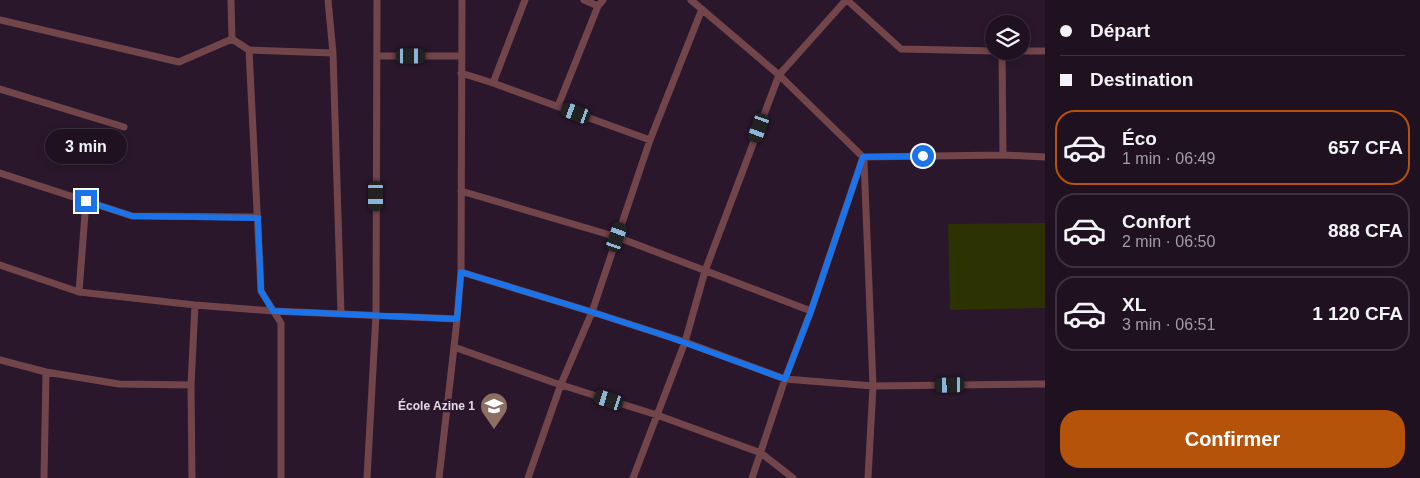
<!DOCTYPE html>
<html lang="fr">
<meta charset="utf-8">
<style>
:root{--surface:#201121;--page:#281a2a;--text:#f1f3f6;--muted:#a29da5;--line:#3d313f;--accent:#b45309}
body{margin:0;font-family:Helvetica,sans-serif;background:var(--page);color:var(--text);height:100vh;display:flex;flex-direction:column;font-size:19px;white-space:nowrap}
*{box-sizing:border-box;margin:0}
p{font-size:16px;color:var(--muted)}
.icon{flex:none;width:28px;height:28px;fill:none;stroke:currentColor;stroke-width:2;stroke-linecap:round;stroke-linejoin:round}
.map{position:relative;flex:1;overflow:hidden}
.drawer{display:flex;flex-direction:column;background:var(--surface);width:375px}
.drawer>*{flex:none}
.guide{display:grid;align-content:center;height:110px;padding:0 15px;background:var(--surface)}
.controls{position:absolute;left:985px;top:15px;display:grid;gap:10px}
.controls a{display:grid;place-items:center;width:45px;height:45px;border-radius:50%;background:var(--surface);box-shadow:0 2px 8px #0003,0 0 0 1px var(--line);font-size:25px}
.end{position:absolute;width:22px;height:22px;margin:-11px;border:6px solid #1a73e8;background:#fff;box-shadow:0 0 0 2px #fff}
.from{border-radius:50%}
.bubble{position:absolute;height:35px;border-radius:18px;background:var(--surface);box-shadow:0 2px 8px #0003,0 0 0 1px var(--line);font-size:16px;font-weight:600;line-height:35px;text-align:center}
.car{position:absolute;width:15px;height:30px;margin:-15px -8px;border-radius:6px;box-shadow:0 0 4px 1px #0007;background:linear-gradient(#222 24%,#8ab4d8 0 40%,#222 0 76%,#8ab4d8 0 86%,#222 0)}
.guide b{display:flex;align-items:center;gap:18px;height:48px;font-size:19px}
.guide b+b{border-top:1px solid var(--line)}
.guide i{width:12px;height:12px;background:var(--text)}
ul{padding:0;list-style:none}
li{display:flex;align-items:center;gap:15px;height:75px;margin:0 10px 8px;padding:0 5px;border:2px solid var(--line);border-radius:20px}
li div{flex:1}
li b{display:block;font-size:19px}
li em{font-style:normal;font-weight:600}
li.current{border-color:var(--accent)}
li>.icon{width:45px;height:45px;stroke-width:1.5}
.cta{display:flex;gap:10px;margin-top:auto;padding:10px 15px}
.cta a{flex:1;height:58px;border-radius:20px;background:var(--accent);color:#fff;font-size:20px;font-weight:600;line-height:58px;text-align:center}
main{display:flex;flex:1;min-height:0}
.map>svg:first-child{display:block}
</style>
<main>
<div class="map">
<svg width="1045" height="478" viewBox="0 0 1045 478">
<rect width="100%" height="100%" fill="#2a172c"/>
<path fill="#2d3203" d="M1045 223V308L950 310 948 224Z"/>
<g fill="none" stroke-linecap="round" stroke-linejoin="round">
<path stroke="#72454a" stroke-width="7" d="M231 0 232 39 249 50 261 291 281 323V478
M328 0 333 53 341 314
M584 0 598 6
M691 0 779 75 863 157 1003 155 1045 157
M847 0 901 49 994 51
M0 20 179 62 232 39
M249 50 333 53
M1002 51 1003 155
M1021 51H1045
M377 56H461
M461 73 493 83 650 140
M493 83 525 0
M0 89 124 127
M558 106 598 6 603 0
M864 161 873 386 868 478
M0 173 132 216 258 217
M461 191 617 237 811 311
M0 265 79 292 195 305 273 311 457 319 461 272 462 0
M461 272 592 312 685 342 785 379 873 386 1045 384
M79 292 86 201
M457 319 454 347 552 382 657 415 761 453 793 478
M0 360 46 372 119 384 191 385
M44 478 46 372
M192 478 191 385 195 305
M367 478 376 315 377 0
M439 478 454 347
M528 478 561 384 592 312 650 140 702 9
M633 478 685 342 705 271 779 75 846 0
M752 478 785 379 811 311 863 157"/>
</g>
<g fill="none" stroke-linecap="round" stroke-linejoin="round">
<path stroke="#1a73e8" stroke-width="6" d="M86 201 132 216 258 218 261 291 273 311 457 319 461 272 592 312 666 336 785 379 811 311 863 157 923 156"/>
</g>
<defs>
<g id="school-pin" transform="scale(1.4375)"><path d="M0 17L-7.5 6A9.5 9.5 0 1 1 7.5 6Z" fill="#8d6e63" stroke="#2a172c"/><path d="M0-5L7-2L0 1L-7-2ZM-4 1L0 2.5L4 1V4Q0 6-4 4Z" fill="#fff"/></g>
</defs>
<g fill-rule="evenodd">
<use href="#school-pin" x="494" y="406"/>
</g>
<g text-anchor="middle" stroke-width="4.5" stroke-linejoin="round" paint-order="stroke">
<g font-size="12" font-weight="bold" fill="#e5d8e6" stroke="#2a172c" text-anchor="end">
<text x="475" y="410">École Azine 1</text>
</g>
</g>
</svg>
<div class="controls">
<a><svg class="icon" aria-label="layers" viewBox="0 0 24 24"><path d="M12 4l9 5-9 5-9-5zM3 14l9 5 9-5"/></svg></a>
</div>
<i class="end from" style="left:923px;top:156px"></i>
<i class="end" style="left:86px;top:201px"></i>
<div class="bubble" style="left:45px;top:129px;width:82px">3 min</div>
<i class="car" style="left:411px;top:56px;rotate:90deg"></i>
<i class="car" style="left:576px;top:113px;rotate:290deg"></i>
<i class="car" style="left:759px;top:128px;rotate:200deg"></i>
<i class="car" style="left:376px;top:196px;rotate:180deg"></i>
<i class="car" style="left:617px;top:237px;rotate:19deg"></i>
<i class="car" style="left:950px;top:385px;rotate:269deg"></i>
<i class="car" style="left:609px;top:400px;rotate:288deg"></i>
</div>
<section class="drawer">
<div class="guide">
<b><i class="from"></i>Départ</b>
<b><i></i>Destination</b>
</div>
<ul>
<li class="current"><svg class="icon" aria-label="car" viewBox="0 0 24 24"><path d="M5 17H2v-5l4-1 3-4h7l3 4 3 1v5h-3M9 17h6M6 11h13"/><circle cx="7" cy="17" r="2"/><circle cx="17" cy="17" r="2"/></svg><div><b>Éco</b><p>1 min · 06:49</p></div><em>657 CFA</em></li>
<li><svg class="icon" aria-label="car" viewBox="0 0 24 24"><path d="M5 17H2v-5l4-1 3-4h7l3 4 3 1v5h-3M9 17h6M6 11h13"/><circle cx="7" cy="17" r="2"/><circle cx="17" cy="17" r="2"/></svg><div><b>Confort</b><p>2 min · 06:50</p></div><em>888 CFA</em></li>
<li><svg class="icon" aria-label="car" viewBox="0 0 24 24"><path d="M5 17H2v-5l4-1 3-4h7l3 4 3 1v5h-3M9 17h6M6 11h13"/><circle cx="7" cy="17" r="2"/><circle cx="17" cy="17" r="2"/></svg><div><b>XL</b><p>3 min · 06:51</p></div><em>1 120 CFA</em></li>
</ul>
<div class="cta"><a>Confirmer</a></div>
</section>
</main>
